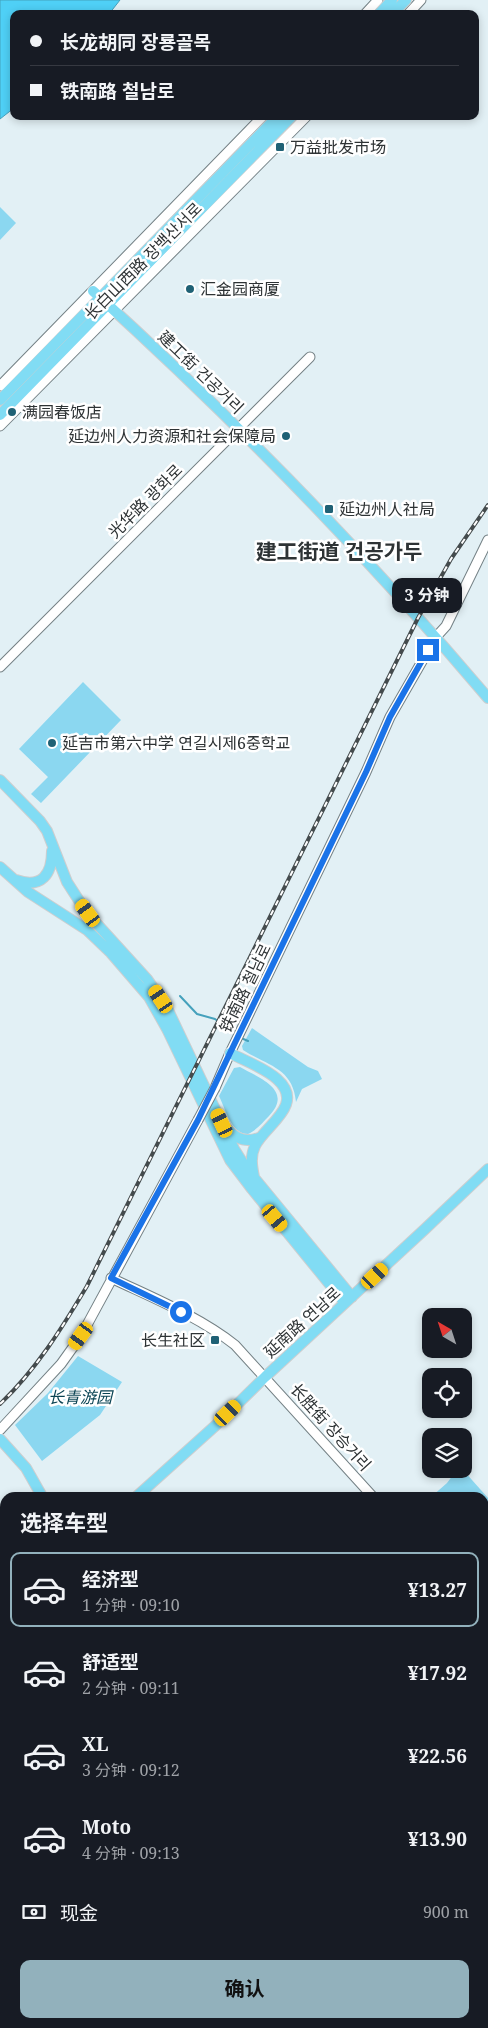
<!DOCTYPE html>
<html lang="zh">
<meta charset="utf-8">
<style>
:root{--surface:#171b24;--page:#242831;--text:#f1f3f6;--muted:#9ea1a6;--line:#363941;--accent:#92b1bc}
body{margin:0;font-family:"Noto Serif","Noto Sans SC","Noto Sans KR",serif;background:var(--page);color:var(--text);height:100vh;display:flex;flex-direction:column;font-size:19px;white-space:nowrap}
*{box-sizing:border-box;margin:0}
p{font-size:16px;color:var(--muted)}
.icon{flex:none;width:28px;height:28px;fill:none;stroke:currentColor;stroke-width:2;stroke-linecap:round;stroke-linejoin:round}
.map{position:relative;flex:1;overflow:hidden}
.details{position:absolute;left:0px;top:1492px;width:489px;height:536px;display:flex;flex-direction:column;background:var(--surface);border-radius:15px 15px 0 0;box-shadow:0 2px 8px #0003}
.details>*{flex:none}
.banner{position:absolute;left:10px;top:10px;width:469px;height:110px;border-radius:10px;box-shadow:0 2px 8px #0003;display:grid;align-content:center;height:110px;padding:0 20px;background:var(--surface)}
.needle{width:32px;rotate:321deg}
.tools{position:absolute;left:422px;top:1308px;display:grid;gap:10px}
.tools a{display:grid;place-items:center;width:50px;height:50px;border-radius:10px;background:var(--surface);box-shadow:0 2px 8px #0003;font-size:25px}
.end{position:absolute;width:22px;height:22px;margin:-11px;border:6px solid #1a73e8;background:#fff;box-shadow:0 0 0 2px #fff}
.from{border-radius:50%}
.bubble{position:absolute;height:35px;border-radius:10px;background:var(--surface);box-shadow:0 2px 8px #0003;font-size:16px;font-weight:700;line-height:35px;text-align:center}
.car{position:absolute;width:15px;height:30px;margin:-15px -8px;border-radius:6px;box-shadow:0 0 4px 1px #0007;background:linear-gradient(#f5c518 24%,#345 0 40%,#f5c518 0 76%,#345 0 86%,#f5c518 0)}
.banner b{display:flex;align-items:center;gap:18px;height:48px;font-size:19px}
.banner b+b{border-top:1px solid var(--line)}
.banner i{width:12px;height:12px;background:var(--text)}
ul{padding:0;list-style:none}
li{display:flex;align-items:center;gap:15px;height:75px;margin:0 10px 8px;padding:0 10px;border:2px solid transparent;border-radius:10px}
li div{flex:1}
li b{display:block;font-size:19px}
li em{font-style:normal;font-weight:700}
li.active{border-color:var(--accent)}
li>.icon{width:45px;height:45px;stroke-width:1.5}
h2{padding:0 20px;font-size:22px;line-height:60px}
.pay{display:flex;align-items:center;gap:12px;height:55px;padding:0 20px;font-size:19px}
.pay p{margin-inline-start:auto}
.button{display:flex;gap:10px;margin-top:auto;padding:10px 20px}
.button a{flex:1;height:58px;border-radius:10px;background:var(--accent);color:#111;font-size:20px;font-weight:700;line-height:58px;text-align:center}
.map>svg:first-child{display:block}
</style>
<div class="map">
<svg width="488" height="2028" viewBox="0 0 488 2028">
<rect width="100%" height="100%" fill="#e2f0f5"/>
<path fill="#8bd7f0" d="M0 207 16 223 0 240Z
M83 682 121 720 41 803 31 794 48 777 19 749Z
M252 1028 308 1067 318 1071 322 1079 302 1089 296 1102C293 1068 268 1066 243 1050L242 1046Z
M240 1067C259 1078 294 1090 269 1116 263 1122 257 1130 248 1134 231 1134 226 1110 219 1096L234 1068Z
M78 1356 122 1382 100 1415 42 1461 15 1425 48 1393Z
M456 1471H464L488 1498V1614L484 1609V1498L431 1497 447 1483Z"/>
<path fill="#4fd0f6" stroke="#45a1bc" d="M0 0H120L109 14H14V108L0 119Z"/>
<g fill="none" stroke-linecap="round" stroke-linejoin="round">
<path stroke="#45a1bc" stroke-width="2" d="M180 996 197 1014 215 1019 235 1034
M241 1038 248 1041"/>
<g stroke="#748185" stroke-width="11">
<path id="minor" d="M365 14 378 0
M408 14 421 0
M0 386 263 116
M0 426 307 116
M0 667 310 357
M215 1088 230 1053 366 772 390 717 436 637 446 626 488 540
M111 1278C153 1298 198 1316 235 1345L374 1498
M0 1430 61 1364 81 1336 198 1120
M0 1606 5 1608
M484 1618 488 1622
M484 1744 488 1737
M333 2028 335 2024"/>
</g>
<g stroke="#cdcecf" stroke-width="12">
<path id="major" d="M379 14 392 0
M392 14 406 0
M93 291C233 418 366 554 488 698
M0 400 278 116
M0 415 292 116
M0 780 40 821 47 831 67 882 87 913 147 979 167 1008 234 1149 246 1168 352 1297
M0 867 28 892 87 930 111 953 149 997 167 1029 230 1160 252 1189 345 1303
M16 880C42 889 52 874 52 851
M230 1053C245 1061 265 1068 277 1079 306 1105 265 1125 255 1146 250 1156 252 1167 254 1177
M227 1129C238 1140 247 1143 261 1137
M0 1439 26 1468 43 1498
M135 1498 215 1426 265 1377 425 1229 488 1169
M0 1694 5 1682"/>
</g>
<use href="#minor" stroke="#fff" stroke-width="9"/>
<use href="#major" stroke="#81dcf4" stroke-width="10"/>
<g stroke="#444b4d" stroke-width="4">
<path id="rail" d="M0 1404C36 1370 62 1328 87 1286L418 618 451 559 488 505"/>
</g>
<use href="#rail" stroke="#fff" stroke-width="2" stroke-dasharray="5.5" stroke-linecap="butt"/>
<g stroke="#748185" stroke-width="11" stroke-linecap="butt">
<path id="minor-bridge" d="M198 1120 215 1088"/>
</g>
<use href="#minor-bridge" stroke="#fff" stroke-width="9"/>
</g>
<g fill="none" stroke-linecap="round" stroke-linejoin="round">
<path stroke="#1a73e8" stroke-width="6" d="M181 1312 111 1278 198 1120 230 1053 366 772 390 717 428 650"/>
</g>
<g fill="#1f6175" stroke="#fff" stroke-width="2">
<rect x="275" y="142" width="10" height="10" rx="2.5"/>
<circle cx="190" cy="289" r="5"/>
<circle cx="12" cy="412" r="5"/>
<circle cx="286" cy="436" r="5"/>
<rect x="324" y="504" width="10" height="10" rx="2.5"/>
<circle cx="52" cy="743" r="5"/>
<rect x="210" y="1335" width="10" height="10" rx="2.5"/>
</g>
<g text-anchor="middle" stroke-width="5" stroke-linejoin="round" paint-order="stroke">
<g font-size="16" fill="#2e3335" stroke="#fff" text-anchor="start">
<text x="290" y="153">万益批发市场</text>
<text x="200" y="295">汇金园商厦</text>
<text x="22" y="418">满园春饭店</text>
<text x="276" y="442" text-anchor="end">延边州人力资源和社会保障局</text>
<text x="339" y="515">延边州人社局</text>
<text x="62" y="749">延吉市第六中学 연길시제6중학교</text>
<text x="205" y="1346" text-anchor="end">长生社区</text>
</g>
<g font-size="16" fill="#2e3335" stroke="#fff">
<text transform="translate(143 261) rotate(-45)" y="6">长白山西路 장백산서로</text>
<text transform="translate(201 372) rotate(44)" y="6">建工街 건공거리</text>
<text transform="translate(145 501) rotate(-45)" y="6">光华路 광화로</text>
<text transform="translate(245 988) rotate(-64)" y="6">铁南路 철남로</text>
<text transform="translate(302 1322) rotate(-42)" y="6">延南路 연남로</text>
<text transform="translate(331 1427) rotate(48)" y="6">长胜街 장승거리</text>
</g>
<g font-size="16" font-style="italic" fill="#094353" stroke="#fff">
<text x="80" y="1403">长青游园</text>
</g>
<g font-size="21" font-weight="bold" fill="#2e3335" stroke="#fff">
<text x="339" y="559">建工街道 건공가두</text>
</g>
</g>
</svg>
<div class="tools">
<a><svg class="needle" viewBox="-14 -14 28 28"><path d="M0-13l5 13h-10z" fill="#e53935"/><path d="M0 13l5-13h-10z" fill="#9ea1a6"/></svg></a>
<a><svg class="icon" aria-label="locate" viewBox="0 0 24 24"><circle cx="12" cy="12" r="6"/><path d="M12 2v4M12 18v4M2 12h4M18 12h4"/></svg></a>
<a><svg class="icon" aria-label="layers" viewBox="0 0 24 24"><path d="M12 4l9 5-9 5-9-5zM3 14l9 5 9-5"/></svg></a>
</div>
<i class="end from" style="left:181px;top:1312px"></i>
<i class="end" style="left:428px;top:650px"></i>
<div class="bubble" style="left:392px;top:578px;width:70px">3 分钟</div>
<i class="car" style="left:88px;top:913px;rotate:324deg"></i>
<i class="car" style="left:161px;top:999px;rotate:326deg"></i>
<i class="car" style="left:222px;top:1123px;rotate:335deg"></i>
<i class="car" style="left:275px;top:1218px;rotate:140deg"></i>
<i class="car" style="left:375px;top:1276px;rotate:47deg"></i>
<i class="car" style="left:81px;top:1336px;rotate:216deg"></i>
<i class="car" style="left:228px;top:1413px;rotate:46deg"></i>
<div class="banner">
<b><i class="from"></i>长龙胡同 장룡골목</b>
<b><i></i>铁南路 철남로</b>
</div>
<section class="details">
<h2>选择车型</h2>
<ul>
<li class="active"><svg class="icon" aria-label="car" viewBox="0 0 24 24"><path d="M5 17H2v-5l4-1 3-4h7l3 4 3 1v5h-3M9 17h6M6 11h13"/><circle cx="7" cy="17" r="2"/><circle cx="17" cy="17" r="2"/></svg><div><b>经济型</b><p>1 分钟 · 09:10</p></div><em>¥13.27</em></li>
<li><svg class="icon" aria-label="car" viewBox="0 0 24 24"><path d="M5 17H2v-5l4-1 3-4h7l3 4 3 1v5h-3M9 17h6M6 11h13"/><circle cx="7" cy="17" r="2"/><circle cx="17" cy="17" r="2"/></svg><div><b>舒适型</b><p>2 分钟 · 09:11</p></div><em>¥17.92</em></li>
<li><svg class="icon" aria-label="car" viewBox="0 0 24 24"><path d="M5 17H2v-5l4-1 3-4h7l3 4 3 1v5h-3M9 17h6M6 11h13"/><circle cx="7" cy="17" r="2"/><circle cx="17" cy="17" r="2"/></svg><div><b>XL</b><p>3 分钟 · 09:12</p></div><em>¥22.56</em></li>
<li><svg class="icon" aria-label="car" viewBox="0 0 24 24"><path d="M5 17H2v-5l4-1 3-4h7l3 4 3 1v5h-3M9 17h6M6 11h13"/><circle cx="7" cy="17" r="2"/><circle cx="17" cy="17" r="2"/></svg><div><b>Moto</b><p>4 分钟 · 09:13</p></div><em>¥13.90</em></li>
</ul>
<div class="pay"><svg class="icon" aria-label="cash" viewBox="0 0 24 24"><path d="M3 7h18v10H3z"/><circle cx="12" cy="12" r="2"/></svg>现金<p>900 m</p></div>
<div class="button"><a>确认</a></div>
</section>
</div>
